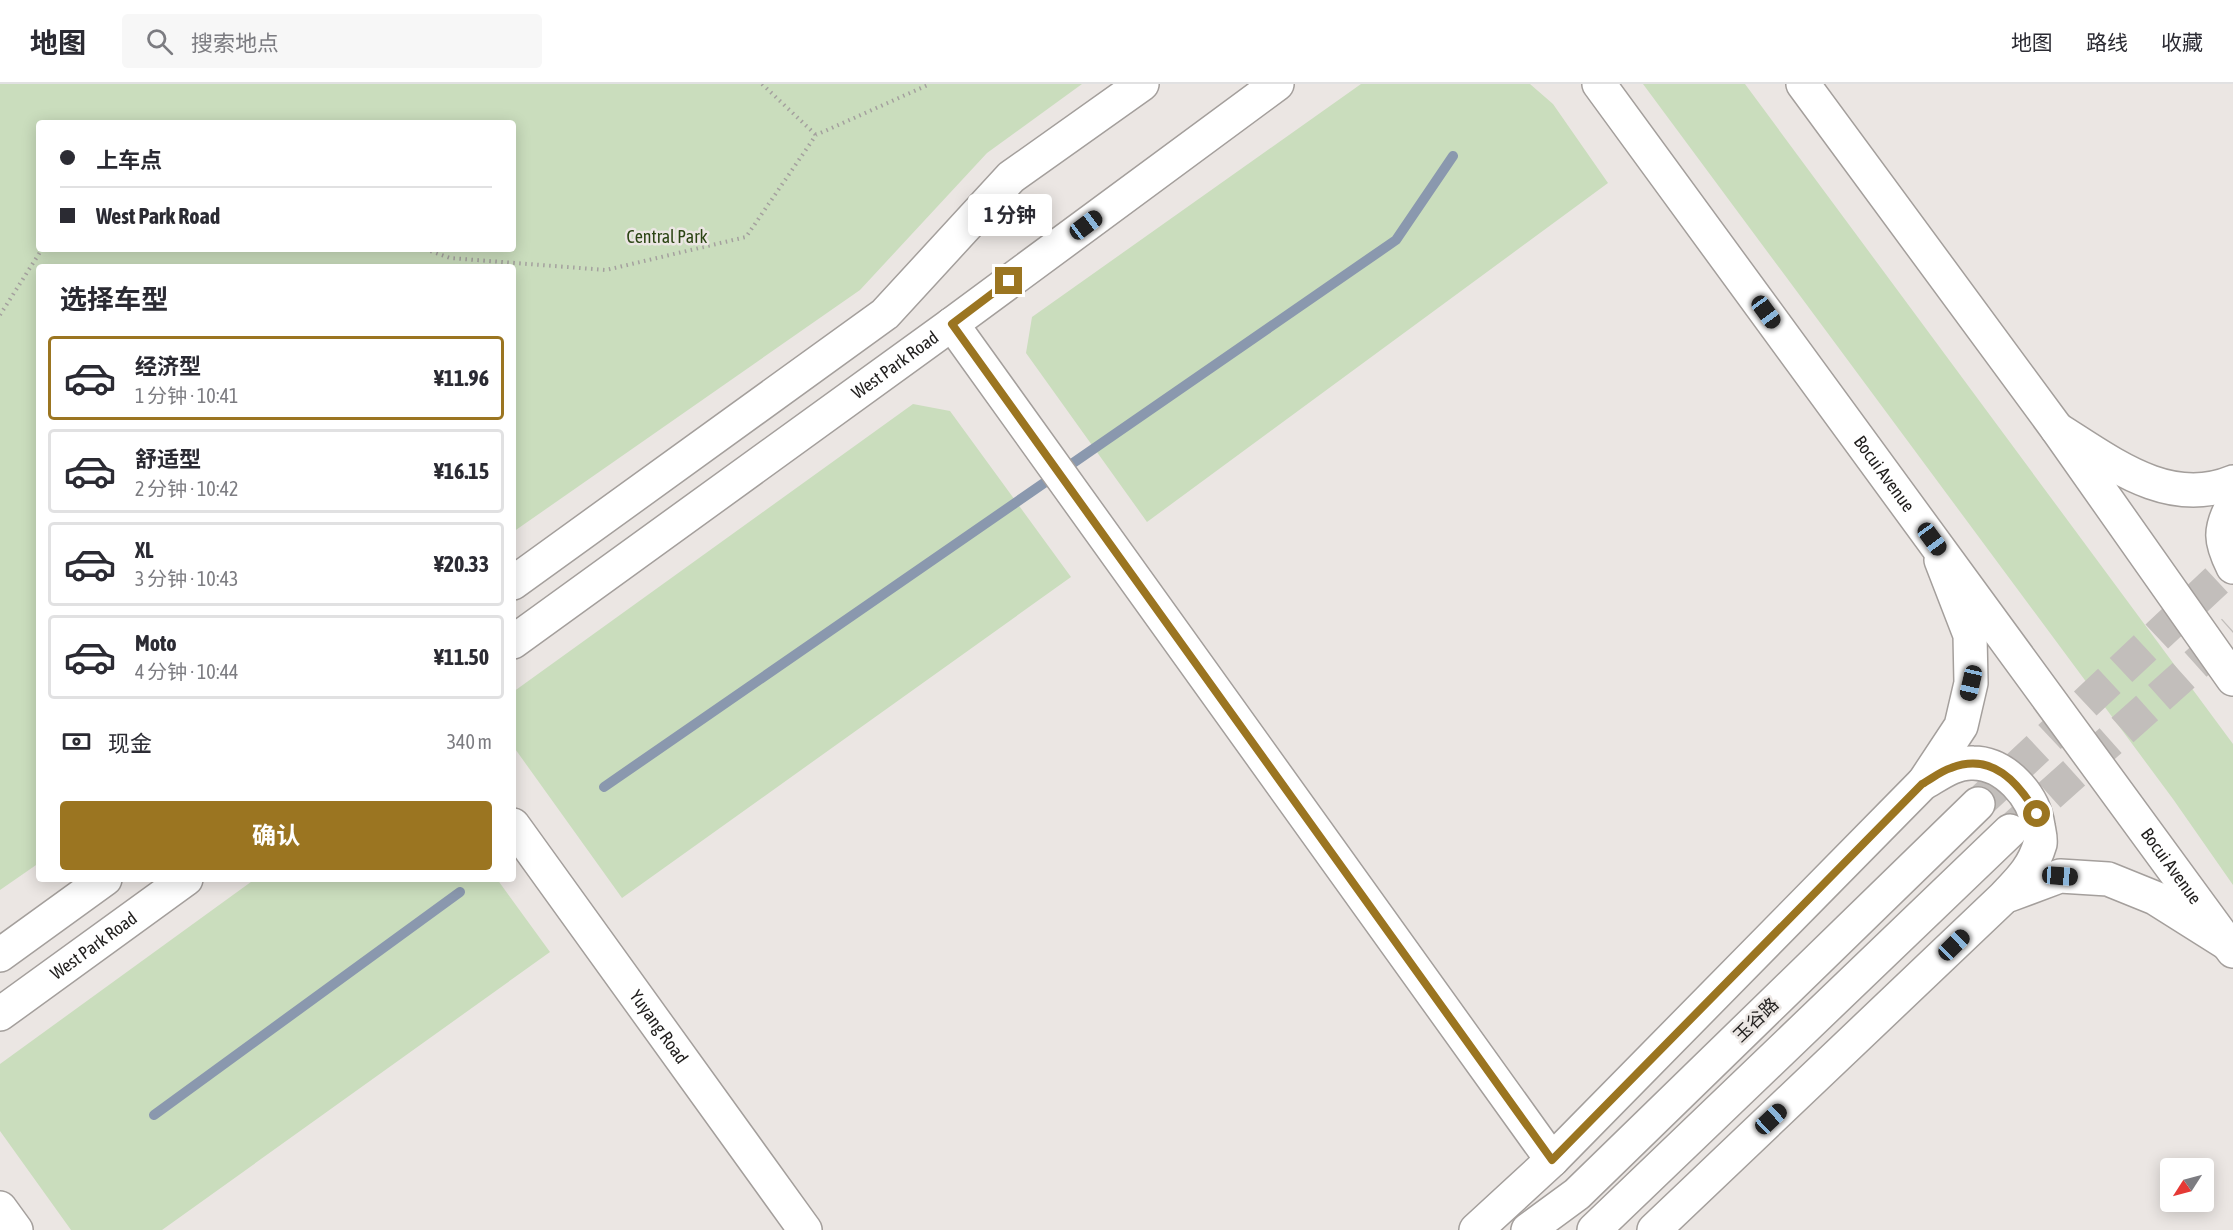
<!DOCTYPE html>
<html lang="zh">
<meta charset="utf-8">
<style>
:root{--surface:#fff;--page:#f7f7f7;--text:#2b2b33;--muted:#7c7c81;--line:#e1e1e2;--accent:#9b7521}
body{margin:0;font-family:"Asap Condensed","Noto Sans SC",sans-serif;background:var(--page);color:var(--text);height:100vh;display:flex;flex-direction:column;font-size:22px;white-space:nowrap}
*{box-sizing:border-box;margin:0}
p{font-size:20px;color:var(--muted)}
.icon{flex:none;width:33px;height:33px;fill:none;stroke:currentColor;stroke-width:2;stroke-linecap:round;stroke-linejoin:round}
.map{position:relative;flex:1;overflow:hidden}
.details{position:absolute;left:36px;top:180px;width:480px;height:618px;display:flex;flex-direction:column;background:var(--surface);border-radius:6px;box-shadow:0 3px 15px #0003}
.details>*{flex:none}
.hud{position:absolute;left:36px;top:36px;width:480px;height:132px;border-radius:6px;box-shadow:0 3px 15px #0003;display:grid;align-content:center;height:132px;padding:0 24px;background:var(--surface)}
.needle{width:39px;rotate:234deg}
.buttons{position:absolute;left:2160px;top:1074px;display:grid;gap:12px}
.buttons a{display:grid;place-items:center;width:54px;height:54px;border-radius:6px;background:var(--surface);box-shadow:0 3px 15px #0003;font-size:30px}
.end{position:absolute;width:27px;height:27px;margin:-14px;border:8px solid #9b7521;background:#fff;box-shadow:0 0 0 3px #fff}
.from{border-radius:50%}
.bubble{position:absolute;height:42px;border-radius:6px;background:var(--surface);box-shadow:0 3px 15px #0003;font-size:20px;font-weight:700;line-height:42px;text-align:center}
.car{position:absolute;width:18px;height:36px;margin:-18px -9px;border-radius:8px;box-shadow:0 0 4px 2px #0007;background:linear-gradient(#222 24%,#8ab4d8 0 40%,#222 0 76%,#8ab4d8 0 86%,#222 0)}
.hud b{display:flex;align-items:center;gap:21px;height:57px;font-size:22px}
.hud b+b{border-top:2px solid var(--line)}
.hud i{width:15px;height:15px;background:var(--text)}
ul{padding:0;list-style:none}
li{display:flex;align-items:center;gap:18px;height:84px;margin:0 12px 9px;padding:0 12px;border:3px solid var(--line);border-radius:6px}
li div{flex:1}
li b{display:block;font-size:22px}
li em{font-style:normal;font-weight:700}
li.current{border-color:var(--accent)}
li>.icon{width:54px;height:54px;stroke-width:1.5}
h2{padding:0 24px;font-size:27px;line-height:72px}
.pay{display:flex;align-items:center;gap:15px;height:66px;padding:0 24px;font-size:22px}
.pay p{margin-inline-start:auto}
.primary-button{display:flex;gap:12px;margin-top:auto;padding:12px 24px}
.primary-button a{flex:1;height:69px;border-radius:6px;background:var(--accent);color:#fff;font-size:24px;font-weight:700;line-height:69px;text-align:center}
header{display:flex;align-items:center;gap:36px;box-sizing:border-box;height:84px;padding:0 30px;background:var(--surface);border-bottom:2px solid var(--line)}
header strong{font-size:28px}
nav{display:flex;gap:33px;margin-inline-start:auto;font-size:21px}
.search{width:420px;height:54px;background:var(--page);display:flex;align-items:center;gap:15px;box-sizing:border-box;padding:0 21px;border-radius:6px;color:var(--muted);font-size:22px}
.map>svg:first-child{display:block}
</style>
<header>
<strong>地图</strong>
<div class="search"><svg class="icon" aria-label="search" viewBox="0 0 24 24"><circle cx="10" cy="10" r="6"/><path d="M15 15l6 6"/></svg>搜索地点</div>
<nav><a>地图</a><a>路线</a><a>收藏</a></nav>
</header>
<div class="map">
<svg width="2233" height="1146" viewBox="0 0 2233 1146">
<rect width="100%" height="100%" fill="#ebe6e3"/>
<path fill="#caddbd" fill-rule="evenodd" d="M0 0H1082L987 69 860 206 513 448V183H39V779L0 806ZM39 39H513V165H39Z
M1361 0H1530L1553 20 1608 99 1147 438 1026 269 1032 233Z
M1643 0H1745L2233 660V801L2173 715Z
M913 320 950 327 1071 493 622 814 513 662V608Z
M255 795H497L550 868 162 1146H71L0 1047V980Z"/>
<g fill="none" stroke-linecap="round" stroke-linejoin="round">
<path stroke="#8a98ae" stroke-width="10" d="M604 703 1396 156 1453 72
M154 1031 460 808"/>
<path stroke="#c2bebb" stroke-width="33" stroke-dasharray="33 16" stroke-linecap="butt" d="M1978 720 2233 481
M2013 744 2233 547"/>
<g stroke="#a49f9c" stroke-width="36">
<g id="minor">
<path d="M952 240 1552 1076"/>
<path d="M2057 345C2110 378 2168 425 2233 398"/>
<path d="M2233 420C2219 446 2220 457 2233 483"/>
<path d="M1924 698 1961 642 1971 599 1970 551 1941 476"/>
<path id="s1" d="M513 741 805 1146"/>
<path d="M2009 811 2060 792 2108 795 2155 814 2228 860"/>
<path d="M0 1124 16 1146"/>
<path d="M1476 1146 1552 1076 1922 700C1938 691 1954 678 1973 679 2005 679 2034 712 2038 742 2039 748 2041 754 2040 760 2033 784 2020 796 2004 813L1654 1146"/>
<path d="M1528 1146 1577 1110 1978 720"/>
<path d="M1594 1146 2010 747"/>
</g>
</g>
<g stroke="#a49f9c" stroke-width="36">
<g id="major">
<path id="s2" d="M1599 0 2233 867"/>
<path d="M1803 0 2057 345 2233 595"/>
<path d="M513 499 885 230 1011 93 1142 0"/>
<path id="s3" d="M513 558 952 240 1277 0"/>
<path d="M0 871 105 795"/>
<path id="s4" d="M0 930 186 795"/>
</g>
</g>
<path stroke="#a4a09e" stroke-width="4" stroke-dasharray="1.5 4.5" stroke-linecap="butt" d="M762 0 816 51
M425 165 450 174 606 186 746 153 816 51 930 0
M0 231 42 165"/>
<use href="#minor" stroke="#fff" stroke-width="33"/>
<use href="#major" stroke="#fff" stroke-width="33"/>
</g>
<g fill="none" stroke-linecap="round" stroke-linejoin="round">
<path stroke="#9b7521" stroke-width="8" d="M1009 197 952 240 1552 1076 1922 700C1931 695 1941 687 1951 684 1992 668 2018 698 2037 730"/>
</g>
<g text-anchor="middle" stroke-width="5" stroke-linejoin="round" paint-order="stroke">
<g font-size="18" fill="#2b4413" stroke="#ebe6e3">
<text x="667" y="159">Central Park</text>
</g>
<g font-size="18" fill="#201e1d" stroke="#ebe6e3">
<text dy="6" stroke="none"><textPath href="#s3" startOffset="472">West Park Road</textPath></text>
<text dy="6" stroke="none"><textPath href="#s2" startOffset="483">Bocui Avenue</textPath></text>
<text dy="6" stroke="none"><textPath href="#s2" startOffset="969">Bocui Avenue</textPath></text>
<text dy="6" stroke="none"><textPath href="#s4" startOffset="116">West Park Road</textPath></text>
<text transform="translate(1756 936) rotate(-44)" y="6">玉谷路</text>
<text dy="6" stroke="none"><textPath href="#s1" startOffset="249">Yuyang Road</textPath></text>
</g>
</g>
</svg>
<div class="buttons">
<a><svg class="needle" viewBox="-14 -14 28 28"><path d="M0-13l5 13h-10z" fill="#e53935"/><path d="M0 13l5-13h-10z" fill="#7c7c81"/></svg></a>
</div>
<i class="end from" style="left:2037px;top:730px"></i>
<i class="end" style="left:1009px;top:197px"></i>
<div class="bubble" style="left:968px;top:110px;width:84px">1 分钟</div>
<i class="car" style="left:1086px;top:141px;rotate:53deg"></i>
<i class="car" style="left:1766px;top:228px;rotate:144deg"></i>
<i class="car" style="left:1932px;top:455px;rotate:144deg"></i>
<i class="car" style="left:1971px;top:599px;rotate:193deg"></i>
<i class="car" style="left:2060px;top:792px;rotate:94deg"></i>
<i class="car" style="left:1954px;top:861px;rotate:46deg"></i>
<i class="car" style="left:1771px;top:1035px;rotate:47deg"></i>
<div class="hud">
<b><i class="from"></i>上车点</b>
<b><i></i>West Park Road</b>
</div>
<section class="details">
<h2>选择车型</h2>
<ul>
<li class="current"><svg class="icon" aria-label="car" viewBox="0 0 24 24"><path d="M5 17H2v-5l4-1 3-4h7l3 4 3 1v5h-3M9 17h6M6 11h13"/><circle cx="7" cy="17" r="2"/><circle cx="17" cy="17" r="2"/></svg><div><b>经济型</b><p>1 分钟 · 10:41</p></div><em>¥11.96</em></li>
<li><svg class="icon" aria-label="car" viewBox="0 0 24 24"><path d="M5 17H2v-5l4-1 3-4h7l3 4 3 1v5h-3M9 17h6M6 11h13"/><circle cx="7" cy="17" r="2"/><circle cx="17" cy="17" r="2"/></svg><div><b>舒适型</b><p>2 分钟 · 10:42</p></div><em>¥16.15</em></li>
<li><svg class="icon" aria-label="car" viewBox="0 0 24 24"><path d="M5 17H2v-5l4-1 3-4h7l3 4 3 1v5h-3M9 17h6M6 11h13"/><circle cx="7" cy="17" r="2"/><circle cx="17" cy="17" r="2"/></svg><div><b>XL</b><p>3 分钟 · 10:43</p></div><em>¥20.33</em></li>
<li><svg class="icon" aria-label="car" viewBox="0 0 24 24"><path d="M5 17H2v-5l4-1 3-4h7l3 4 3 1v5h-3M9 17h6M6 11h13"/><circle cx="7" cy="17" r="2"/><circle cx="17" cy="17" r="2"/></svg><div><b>Moto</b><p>4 分钟 · 10:44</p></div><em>¥11.50</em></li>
</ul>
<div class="pay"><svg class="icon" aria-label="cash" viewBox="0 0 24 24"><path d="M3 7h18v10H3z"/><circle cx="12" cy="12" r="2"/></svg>现金<p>340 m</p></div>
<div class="primary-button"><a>确认</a></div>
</section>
</div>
